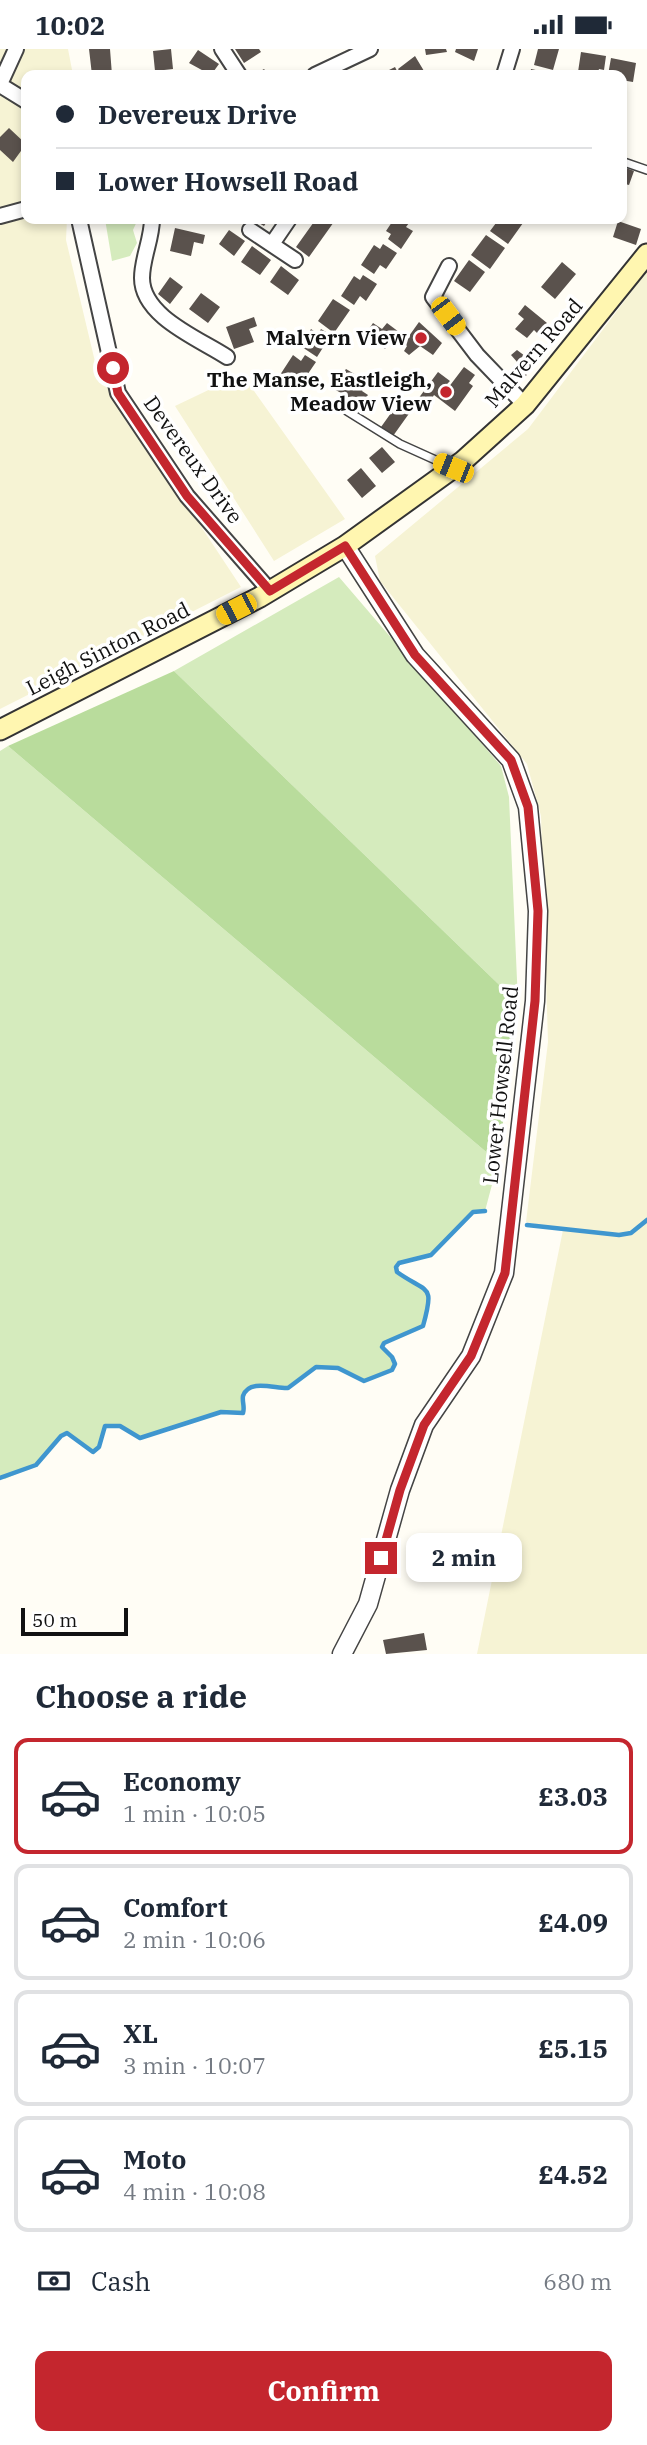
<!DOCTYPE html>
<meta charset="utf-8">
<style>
:root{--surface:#fff;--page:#f6f6f7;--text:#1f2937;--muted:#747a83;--line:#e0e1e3;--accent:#c4262e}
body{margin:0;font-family:"IBM Plex Serif",serif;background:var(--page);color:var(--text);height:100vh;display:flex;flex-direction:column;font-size:26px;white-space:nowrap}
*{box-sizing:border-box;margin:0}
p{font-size:23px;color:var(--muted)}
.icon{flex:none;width:38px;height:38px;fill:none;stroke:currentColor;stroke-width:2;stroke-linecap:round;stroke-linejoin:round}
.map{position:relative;height:1605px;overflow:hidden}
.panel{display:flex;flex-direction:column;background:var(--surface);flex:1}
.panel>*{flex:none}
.top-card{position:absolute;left:21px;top:21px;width:606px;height:154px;border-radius:14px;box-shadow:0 4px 10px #0003;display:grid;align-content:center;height:154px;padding:0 35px;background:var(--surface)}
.scale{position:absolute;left:21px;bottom:18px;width:107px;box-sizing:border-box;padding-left:7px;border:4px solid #111;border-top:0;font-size:19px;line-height:24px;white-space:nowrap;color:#111;-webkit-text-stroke:5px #fff;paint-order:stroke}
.end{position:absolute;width:32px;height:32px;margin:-16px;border:9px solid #c4262e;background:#fff;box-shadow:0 0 0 4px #fff}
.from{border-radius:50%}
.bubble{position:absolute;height:49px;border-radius:14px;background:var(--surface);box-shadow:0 4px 10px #0003;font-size:23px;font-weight:700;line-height:49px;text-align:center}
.car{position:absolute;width:21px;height:42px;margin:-21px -10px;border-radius:9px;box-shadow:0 0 5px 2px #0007;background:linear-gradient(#f5c518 24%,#345 0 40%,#f5c518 0 76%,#345 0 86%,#f5c518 0)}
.top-card b{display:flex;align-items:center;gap:24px;height:66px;font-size:26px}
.top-card b+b{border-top:2px solid var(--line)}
.top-card i{width:18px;height:18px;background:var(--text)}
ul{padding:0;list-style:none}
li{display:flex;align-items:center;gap:21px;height:116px;margin:0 14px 10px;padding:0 21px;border:4px solid var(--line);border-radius:14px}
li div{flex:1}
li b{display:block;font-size:26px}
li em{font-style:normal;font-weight:700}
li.on{border-color:var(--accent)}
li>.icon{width:63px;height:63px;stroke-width:1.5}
h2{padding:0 35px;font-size:32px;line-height:84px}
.pay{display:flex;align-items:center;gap:18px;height:77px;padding:0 35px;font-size:26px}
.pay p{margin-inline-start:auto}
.cta{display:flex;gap:14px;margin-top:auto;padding:14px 35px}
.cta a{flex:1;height:80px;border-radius:14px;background:var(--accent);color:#fff;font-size:28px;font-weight:700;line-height:80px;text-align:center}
.status{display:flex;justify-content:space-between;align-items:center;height:49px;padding:0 35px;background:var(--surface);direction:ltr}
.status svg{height:19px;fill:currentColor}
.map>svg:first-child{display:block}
</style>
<div class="status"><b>10:02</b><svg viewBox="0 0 49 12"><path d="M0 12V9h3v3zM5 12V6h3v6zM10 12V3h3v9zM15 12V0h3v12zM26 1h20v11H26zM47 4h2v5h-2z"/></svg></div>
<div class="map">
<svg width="647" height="1605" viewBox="0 0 647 1605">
<rect width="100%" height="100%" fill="#fffdf5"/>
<path fill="#f6f3d4" d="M0 0H68L73 26H26V170H67L66 191 97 321 129 377 157 411 241 538 0 660Z
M647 222V1605H477L563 1181 526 1173 548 993 541 767 527 715 380 532 375 507 528 380Z
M242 325 345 470 274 512 175 357Z"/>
<path fill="#d5ebbd" d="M105 170H138L133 181 137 194 130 207 112 212Z
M339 528 501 717 509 748 518 954 174 622Z
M8 697 498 1113 485 1162 473 1164 431 1206 399 1214 396 1218 397 1223C428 1245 435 1234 423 1277L384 1294 382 1298 392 1308 395 1315 392 1321 364 1332 338 1319 316 1318 288 1339C276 1340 249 1329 243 1347 242 1353 245 1358 243 1364L221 1363 140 1389 120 1377H105L99 1398 93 1403 66 1385 61 1387 36 1416 5 1430 0 1429V702Z"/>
<path fill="#b9dc9c" d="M174 622 518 954 498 1113 8 697Z"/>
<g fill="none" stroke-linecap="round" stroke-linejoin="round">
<path stroke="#3f96cf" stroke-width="4.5" d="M527 1176 619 1186 631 1184 647 1171
M0 1429 36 1416 61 1387 67 1384 93 1403 99 1398 105 1377H120L140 1389 221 1363 243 1364C245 1358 242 1353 243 1347 249 1329 276 1340 288 1339L316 1318 338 1319 364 1332 392 1321 395 1315 392 1308 382 1298 384 1294 423 1277C435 1234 428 1245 397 1223L396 1218 399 1214 431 1206 473 1163 485 1162"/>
</g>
<path fill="#5a524d" d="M89 0H110L112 26H92Z
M171 0 173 20 155 22 153 2Z
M235 0H259L261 3 244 14Z
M425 0H446L447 3 426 6Z
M456 0H478L474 12 455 3Z
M538 0H559L553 21 534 16Z
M198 1 219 15 211 26 189 14Z
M581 3 606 7 604 21 599 20 597 26 578 23Z
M415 7 424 22 417 26H402L398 20Z
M611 9 636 14 633 33 621 31V26H608Z
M395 18 399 26H385L383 24Z
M264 20 269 26H254Z
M531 20 545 23 544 26H530Z
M9 79 26 95 13 113 0 101V88Z
M621 117 634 122 629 136 621 134Z
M252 170H269L264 177Z
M316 170H336L309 208 296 198Z
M394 170H412L406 178 413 182 401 200 388 190 391 185 386 182Z
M499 170H518L523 174 508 195 490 182Z
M618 172 641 180 636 196 613 188Z
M175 179 205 186 203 195 194 193 191 207 170 202Z
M229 181 245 192 234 207 219 195Z
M486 186 505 199 490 220 471 206Z
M383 195 397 204 386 220 380 216 374 225 361 216 374 196 380 200Z
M252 197 271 211 260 226 241 213Z
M469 211 485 223 470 243 454 232Z
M562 213 576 225 555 250 541 238Z
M281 217 299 231 288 246 270 233Z
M363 226 377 235 366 252 360 247 354 256 341 247 354 227 360 231Z
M170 228 183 238 170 255 158 245Z
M201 244 220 258 208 274 189 260Z
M333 250 350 261 334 284 318 272Z
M525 256 547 274 538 285 534 281 527 289 515 280 524 270 518 265Z
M254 268 257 277 249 280 254 293 234 300 226 278Z
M419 273 442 294 433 306 420 297 409 306 404 302 407 297 404 294Z
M373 274 382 280 387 274 403 286 393 299 388 296 385 300 365 286Z
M311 280 318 285 321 280 331 286 317 308 293 292 299 283 307 287Z
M517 301 533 313 523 322 527 326 522 329 513 319 518 314 511 306Z
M293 306 301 312 305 306 316 313 301 335 290 327 285 334 278 329Z
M464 318 475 326 469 334 473 337 455 362 434 346 427 357 418 350 438 323 450 332 445 337 448 339Z
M346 320 366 332 362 342 368 346 361 355 332 339Z
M401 350 413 359 393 387 381 378Z
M382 398 395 413 382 424 369 409Z
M361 419 376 437 362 449 347 431Z
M424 1584 427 1601 386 1605 383 1591Z"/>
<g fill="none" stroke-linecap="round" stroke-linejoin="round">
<g stroke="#444" stroke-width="10">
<path id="service" d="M621 112 647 121
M347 362 400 395 451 418"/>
</g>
<g stroke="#444" stroke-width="18">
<path id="minor" d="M222 0 239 26
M315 26 370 0
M504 26 512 0
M0 35 16 0
M0 36 26 52
M0 167 26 160
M79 170 118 344 187 447 270 542
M152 170C152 190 142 209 142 229 142 268 200 290 227 308
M250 181 295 211
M272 195 289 170
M449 217 433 248 477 306 525 356"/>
</g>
<g stroke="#444" stroke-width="21">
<path id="tertiary" d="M342 1605 368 1555 400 1441 424 1376 471 1307 504 1224 535 952 538 862 528 758 511 711 415 606 345 497"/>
</g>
<g stroke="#333" stroke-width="23">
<path id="secondary" d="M0 681 260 548 345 497 463 412 525 356 647 205"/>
</g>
<use href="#service" stroke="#fff" stroke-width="7"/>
<use href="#minor" stroke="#fff" stroke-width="14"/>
<use href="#tertiary" stroke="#fff" stroke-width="18"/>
<use href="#secondary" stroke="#fff6b0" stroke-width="19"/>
</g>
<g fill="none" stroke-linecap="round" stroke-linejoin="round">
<path stroke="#c4262e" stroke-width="9" d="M113 319 118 344 187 447 270 542 345 497 415 606 511 711 528 758 538 862 535 952 505 1224 471 1307 424 1376 400 1441 381 1509"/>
</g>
<g fill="#c4262e" stroke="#fff" stroke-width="2.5">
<circle cx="421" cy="289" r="7"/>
<circle cx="446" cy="343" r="7"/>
</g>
<g text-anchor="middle" stroke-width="7" stroke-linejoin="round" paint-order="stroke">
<g font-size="21" font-weight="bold" fill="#111" stroke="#fff" text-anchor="end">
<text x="407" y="296">Malvern View</text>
<text x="432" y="338">The Manse, Eastleigh,<tspan x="432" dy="24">Meadow View</tspan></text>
</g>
<g font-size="21" fill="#111" stroke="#fff">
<text transform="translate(534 304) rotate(-49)" y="7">Malvern Road</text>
<text transform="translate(193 411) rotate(54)" y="7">Devereux Drive</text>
<text transform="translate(108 600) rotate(-27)" y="7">Leigh Sinton Road</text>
<text transform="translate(501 1036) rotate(-84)" y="7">Lower Howsell Road</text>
</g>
</g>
</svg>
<div class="scale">50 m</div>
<i class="end from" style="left:113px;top:319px"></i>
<i class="end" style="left:381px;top:1509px"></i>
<div class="bubble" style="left:406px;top:1484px;width:116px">2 min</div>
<i class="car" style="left:448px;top:267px;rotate:143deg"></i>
<i class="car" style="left:453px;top:419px;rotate:292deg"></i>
<i class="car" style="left:236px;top:560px;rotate:243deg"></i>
<div class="top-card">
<b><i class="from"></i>Devereux Drive</b>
<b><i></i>Lower Howsell Road</b>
</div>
</div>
<section class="panel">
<h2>Choose a ride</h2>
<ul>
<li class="on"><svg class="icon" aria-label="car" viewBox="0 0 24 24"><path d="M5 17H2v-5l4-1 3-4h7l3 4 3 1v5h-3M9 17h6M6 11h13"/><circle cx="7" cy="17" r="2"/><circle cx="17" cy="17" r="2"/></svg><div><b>Economy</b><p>1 min · 10:05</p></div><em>£3.03</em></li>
<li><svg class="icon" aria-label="car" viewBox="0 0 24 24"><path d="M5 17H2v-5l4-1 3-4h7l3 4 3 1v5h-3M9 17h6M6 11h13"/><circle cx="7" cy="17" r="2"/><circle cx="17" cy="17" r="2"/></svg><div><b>Comfort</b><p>2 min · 10:06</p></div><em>£4.09</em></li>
<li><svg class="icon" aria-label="car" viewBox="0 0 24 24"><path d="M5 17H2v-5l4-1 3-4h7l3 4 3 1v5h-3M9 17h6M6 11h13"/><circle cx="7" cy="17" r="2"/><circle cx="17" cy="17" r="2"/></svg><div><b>XL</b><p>3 min · 10:07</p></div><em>£5.15</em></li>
<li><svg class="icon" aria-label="car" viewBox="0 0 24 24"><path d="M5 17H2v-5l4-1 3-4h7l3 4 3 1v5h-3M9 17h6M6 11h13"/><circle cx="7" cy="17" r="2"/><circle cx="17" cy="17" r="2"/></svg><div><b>Moto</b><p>4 min · 10:08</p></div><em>£4.52</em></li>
</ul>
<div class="pay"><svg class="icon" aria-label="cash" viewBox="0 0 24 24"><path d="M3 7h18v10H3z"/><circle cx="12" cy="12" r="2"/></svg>Cash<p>680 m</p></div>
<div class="cta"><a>Confirm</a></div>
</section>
